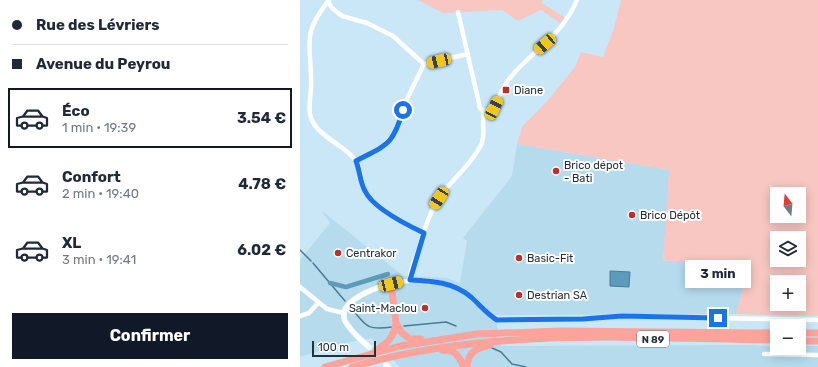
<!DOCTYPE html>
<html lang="fr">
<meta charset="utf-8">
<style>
:root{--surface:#fff;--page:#f6f6f7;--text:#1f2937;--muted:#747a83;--line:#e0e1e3;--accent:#111827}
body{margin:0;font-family:Rubik,sans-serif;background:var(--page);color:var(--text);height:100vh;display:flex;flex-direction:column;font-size:15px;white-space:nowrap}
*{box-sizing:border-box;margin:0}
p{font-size:13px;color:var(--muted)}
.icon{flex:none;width:22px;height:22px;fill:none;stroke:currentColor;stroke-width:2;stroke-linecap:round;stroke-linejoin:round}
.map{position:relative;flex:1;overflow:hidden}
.side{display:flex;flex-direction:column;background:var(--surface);width:300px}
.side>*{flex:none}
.hud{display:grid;align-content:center;height:88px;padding:0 12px;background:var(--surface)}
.needle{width:26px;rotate:344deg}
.fabs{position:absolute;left:470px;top:187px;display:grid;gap:8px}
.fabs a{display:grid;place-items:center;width:36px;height:36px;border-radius:0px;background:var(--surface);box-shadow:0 2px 10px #0003;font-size:20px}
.scale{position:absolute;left:12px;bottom:10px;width:64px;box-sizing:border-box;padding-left:4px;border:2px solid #253136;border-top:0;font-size:11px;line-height:14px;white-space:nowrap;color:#253136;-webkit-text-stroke:3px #fff;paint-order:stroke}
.end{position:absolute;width:18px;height:18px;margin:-9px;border:5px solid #1a73e8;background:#fff;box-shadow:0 0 0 2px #fff}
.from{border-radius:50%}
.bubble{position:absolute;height:28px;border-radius:0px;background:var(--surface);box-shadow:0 2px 10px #0003;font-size:13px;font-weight:700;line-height:28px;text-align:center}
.car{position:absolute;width:12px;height:24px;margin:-12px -6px;border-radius:5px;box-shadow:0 0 3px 1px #0007;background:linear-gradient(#f5c518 24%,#345 0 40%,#f5c518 0 76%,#345 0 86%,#f5c518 0)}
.hud b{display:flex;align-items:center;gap:14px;height:38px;font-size:15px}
.hud b+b{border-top:1px solid var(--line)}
.hud i{width:10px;height:10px;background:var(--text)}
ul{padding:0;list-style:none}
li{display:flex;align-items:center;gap:12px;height:60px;margin:0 8px 6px;padding:0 4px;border:2px solid transparent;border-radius:0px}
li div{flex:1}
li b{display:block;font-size:15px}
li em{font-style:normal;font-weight:700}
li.active{border-color:var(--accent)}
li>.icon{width:36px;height:36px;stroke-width:1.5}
.button{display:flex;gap:8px;margin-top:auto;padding:8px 12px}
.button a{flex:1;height:46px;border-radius:0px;background:var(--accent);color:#fff;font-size:16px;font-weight:700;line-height:46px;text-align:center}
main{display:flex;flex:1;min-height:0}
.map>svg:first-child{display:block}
</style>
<main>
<section class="side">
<div class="hud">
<b><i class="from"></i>Rue des Lévriers</b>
<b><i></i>Avenue du Peyrou</b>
</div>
<ul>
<li class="active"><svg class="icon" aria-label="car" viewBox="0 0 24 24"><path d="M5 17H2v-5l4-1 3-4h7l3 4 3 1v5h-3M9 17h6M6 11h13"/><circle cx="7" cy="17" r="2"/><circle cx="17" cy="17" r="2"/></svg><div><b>Éco</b><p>1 min · 19:39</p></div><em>3.54 €</em></li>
<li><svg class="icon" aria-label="car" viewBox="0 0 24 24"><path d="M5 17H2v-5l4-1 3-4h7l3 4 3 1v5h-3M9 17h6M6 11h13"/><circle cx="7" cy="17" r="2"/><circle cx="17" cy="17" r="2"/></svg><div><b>Confort</b><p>2 min · 19:40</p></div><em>4.78 €</em></li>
<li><svg class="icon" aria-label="car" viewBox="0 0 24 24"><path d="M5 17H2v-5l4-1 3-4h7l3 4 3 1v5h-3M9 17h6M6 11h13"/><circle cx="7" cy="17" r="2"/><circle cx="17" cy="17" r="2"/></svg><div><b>XL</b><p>3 min · 19:41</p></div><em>6.02 €</em></li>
</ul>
<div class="button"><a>Confirmer</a></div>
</section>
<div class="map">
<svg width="518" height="367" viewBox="0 0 518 367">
<rect width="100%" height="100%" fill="#cae7f7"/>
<path fill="#b5dbed" d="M217 144 370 170 363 261H451L436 314 195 315 201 346 453 345 499 348V346H518V367H100L71 338 41 344 0 357V260L30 223 21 210 103 276 147 278 160 283 167 241 163 238 212 176Z"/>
<path fill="#f8c7c1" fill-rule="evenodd" d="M118 0H242V3L264 17 260 23 241 10 218 21 202 10 143 13Z
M321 0H518V316L436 314 451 261H363L369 170 217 144 222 127 249 99 275 67 281 52 303 57 314 28ZM477 194H499V216H477ZM477 238H499V260H477ZM477 282H499V304H477Z"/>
<path fill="#5d9bba" stroke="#4c7b92" d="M310 271 330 272 329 287 310 286Z"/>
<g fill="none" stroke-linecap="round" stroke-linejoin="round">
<path stroke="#4c7b92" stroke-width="1.5" d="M0 250 11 261
M13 263 45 301
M52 309C67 327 66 330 92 327
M104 326 146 322 156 326
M192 348 201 352 212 364 226 367"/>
<path stroke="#5d9bba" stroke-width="4.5" d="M30 283 46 287 88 274"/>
<path stroke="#fff" stroke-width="4.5" d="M29 0C0 36 12 44 11 86 11 99 6 112 14 124 23 139 47 147 55 160 62 169 60 181 65 191 73 208 107 225 124 233
M28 1 32 8 42 16 67 23 93 36 124 64 168 54
M158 12 180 108 184 112
M56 161 80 148 94 135 106 101 124 64
M110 280C109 271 115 260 118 251 124 230 131 207 145 190 157 175 172 163 181 145 186 134 181 124 184 112 198 106 200 91 209 79 233 49 261 38 277 0
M91 284C118 277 149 279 171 297 180 305 187 314 197 320L283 319 322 316 518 320
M0 287 27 309 44 313
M0 316 9 313 18 303
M464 354 518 355"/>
<path stroke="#fff" stroke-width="5.5" d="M69 347C61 340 50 331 45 321 36 301 77 287 91 284
M86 365 88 367"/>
<path stroke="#fca49c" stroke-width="7" d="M91 284 96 323 102 333 110 339H121
M499 333H518
M499 341H518
M76 350C88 343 93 338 96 324
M142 350C155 349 159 356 164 367
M25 367 100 346 177 334 260 331 477 333
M52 367C190 327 335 338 477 340
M167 367C168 352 176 348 190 345"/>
</g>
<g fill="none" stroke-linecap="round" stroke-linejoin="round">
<path stroke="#1a73e8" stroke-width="5" d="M103 110C93 145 88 144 56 161 60 171 60 182 65 191 73 208 107 225 124 233L110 280C133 281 153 282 171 297 180 305 187 314 197 320L283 319 322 316 418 318"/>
</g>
<g fill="#bd2f2c" stroke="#fff" stroke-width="1.5">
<rect x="202" y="86" width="8" height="8" rx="2"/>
<circle cx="256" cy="171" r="4"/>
<circle cx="332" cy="215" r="4"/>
<circle cx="38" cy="253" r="4"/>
<circle cx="219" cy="258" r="4"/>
<circle cx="219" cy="295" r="4"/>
<circle cx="125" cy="308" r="4"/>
</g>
<g text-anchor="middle" stroke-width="4" stroke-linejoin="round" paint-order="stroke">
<rect fill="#fff" stroke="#666f72" stroke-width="1" x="337" y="331" width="32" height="16" rx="3"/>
<g font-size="10" font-weight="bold" fill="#253136">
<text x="353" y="343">N 89</text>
</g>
<g font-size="11" fill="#253136" stroke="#fff" text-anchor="start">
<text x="214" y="94">Diane</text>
<text x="264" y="169">Brico dépot<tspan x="264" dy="13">- Bati</tspan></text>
<text x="340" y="219">Brico Dépôt</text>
<text x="46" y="257">Centrakor</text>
<text x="227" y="262">Basic-Fit</text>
<text x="227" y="299">Destrian SA</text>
<text x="117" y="312" text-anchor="end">Saint-Maclou</text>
</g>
</g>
</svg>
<div class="fabs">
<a><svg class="needle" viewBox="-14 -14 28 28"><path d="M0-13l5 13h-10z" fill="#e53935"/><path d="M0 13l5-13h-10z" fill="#747a83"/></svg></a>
<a><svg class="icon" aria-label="layers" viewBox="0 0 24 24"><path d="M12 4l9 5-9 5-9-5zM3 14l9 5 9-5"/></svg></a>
<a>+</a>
<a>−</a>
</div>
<div class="scale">100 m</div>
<i class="end from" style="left:103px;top:110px"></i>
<i class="end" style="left:418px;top:318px"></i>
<div class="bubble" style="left:385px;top:260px;width:66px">3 min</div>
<i class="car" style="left:245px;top:44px;rotate:229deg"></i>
<i class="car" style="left:139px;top:61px;rotate:257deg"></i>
<i class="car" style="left:194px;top:108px;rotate:26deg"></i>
<i class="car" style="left:139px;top:198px;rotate:213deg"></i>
<i class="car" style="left:91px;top:284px;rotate:76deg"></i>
</div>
</main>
